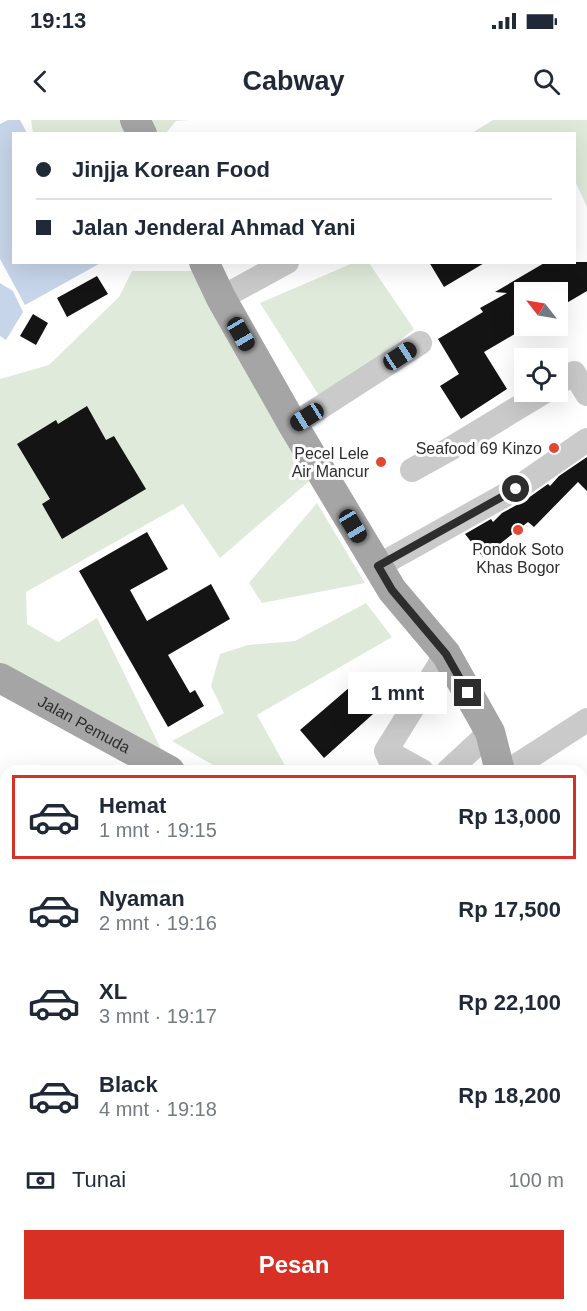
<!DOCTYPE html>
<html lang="id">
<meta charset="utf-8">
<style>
:root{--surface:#fff;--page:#f6f6f7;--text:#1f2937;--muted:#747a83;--line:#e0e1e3;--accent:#d93025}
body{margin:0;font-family:Arial,sans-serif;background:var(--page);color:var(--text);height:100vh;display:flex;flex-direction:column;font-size:22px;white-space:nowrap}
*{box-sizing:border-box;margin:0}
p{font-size:20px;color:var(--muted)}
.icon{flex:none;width:33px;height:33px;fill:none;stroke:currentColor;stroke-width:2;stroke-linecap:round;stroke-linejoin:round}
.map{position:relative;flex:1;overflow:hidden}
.sheet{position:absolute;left:0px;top:645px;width:588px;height:546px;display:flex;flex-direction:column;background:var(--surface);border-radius:18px 18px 0 0;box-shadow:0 6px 24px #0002}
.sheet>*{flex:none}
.guide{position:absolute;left:12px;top:12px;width:564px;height:132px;border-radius:0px;box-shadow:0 6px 24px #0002;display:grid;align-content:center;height:132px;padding:0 24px;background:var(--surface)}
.needle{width:39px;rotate:301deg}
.tools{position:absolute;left:514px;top:162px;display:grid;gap:12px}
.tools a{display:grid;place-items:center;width:54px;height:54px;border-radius:0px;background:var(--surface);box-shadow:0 6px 24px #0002;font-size:30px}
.end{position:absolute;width:27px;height:27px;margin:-14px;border:8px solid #2d2d2d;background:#fff;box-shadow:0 0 0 3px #fff}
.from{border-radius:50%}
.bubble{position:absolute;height:42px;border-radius:0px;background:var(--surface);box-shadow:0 6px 24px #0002;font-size:20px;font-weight:800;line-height:42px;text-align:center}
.car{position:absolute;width:18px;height:36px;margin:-18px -9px;border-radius:8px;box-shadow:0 0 4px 2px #0007;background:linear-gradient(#222 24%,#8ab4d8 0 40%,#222 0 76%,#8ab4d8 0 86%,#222 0)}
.guide b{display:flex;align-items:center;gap:21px;height:57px;font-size:22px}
.guide b+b{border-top:2px solid var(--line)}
.guide i{width:15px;height:15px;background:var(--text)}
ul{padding:10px 0 0;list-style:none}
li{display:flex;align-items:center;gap:18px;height:84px;margin:0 12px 9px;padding:0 12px;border:3px solid transparent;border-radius:0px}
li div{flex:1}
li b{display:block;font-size:22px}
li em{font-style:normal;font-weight:800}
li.on{border-color:var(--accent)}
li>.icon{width:54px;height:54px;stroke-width:1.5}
.pay{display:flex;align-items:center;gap:15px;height:66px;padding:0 24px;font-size:22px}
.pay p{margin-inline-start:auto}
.primary-button{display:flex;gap:12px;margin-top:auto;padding:12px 24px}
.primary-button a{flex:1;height:69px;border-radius:0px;background:var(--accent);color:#fff;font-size:24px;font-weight:800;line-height:69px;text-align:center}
.status{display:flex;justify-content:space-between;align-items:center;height:42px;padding:0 30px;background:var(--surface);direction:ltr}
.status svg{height:16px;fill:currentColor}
header{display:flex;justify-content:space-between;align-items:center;height:78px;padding:0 24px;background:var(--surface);font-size:27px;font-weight:800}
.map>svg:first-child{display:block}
</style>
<div class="status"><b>19:13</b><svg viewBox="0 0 49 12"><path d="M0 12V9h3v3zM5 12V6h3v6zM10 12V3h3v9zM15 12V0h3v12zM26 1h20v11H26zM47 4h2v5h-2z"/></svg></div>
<header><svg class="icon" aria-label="back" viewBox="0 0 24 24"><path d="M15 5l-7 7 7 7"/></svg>Cabway<svg class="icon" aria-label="search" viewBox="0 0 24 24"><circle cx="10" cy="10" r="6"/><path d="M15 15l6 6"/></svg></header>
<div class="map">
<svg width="587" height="1191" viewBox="0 0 587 1191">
<rect width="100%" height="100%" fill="#fff"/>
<path fill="#e0eada" d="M31 0H190L176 1 165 14 33 13Z
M493 0H587V87L575 61 574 14 472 13Z
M353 143H369L414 209 323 282 260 183Z
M132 151H194L314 357 220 438 183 384 26 472 27 504 58 522 97 498 162 631 0 554V259L49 245 119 177Z
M317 383 365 463 262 483 249 463Z
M366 483 392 517 257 595 288 651H223L172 621 224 593 211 566 220 534 248 525 295 521Z
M582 787 587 793V890L582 886Z
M587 1076V1191H545L547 1185H582V1090Z"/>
<path fill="#c7d5ea" d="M8 0H20L27 13 14 14V142H98L99 144 25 185 0 139V4Z
M0 163 13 171 23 192 6 220 0 216Z"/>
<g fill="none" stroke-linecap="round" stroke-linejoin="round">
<path stroke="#c7d5ea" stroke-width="7" d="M0 1074 6 1078
M95 1191 98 1185
M372 1191 375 1185"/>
</g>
<path fill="#141414" d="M429 142H486L444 167Z
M546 142H587V171L558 188V172H525V208L484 232 507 269 461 299 440 266 459 254 438 219 483 192 480 188 507 173 495 172Z
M97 156 108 174 67 197 57 178Z
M33 194 48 203 36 225 20 216Z
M87 286 106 320 114 316 146 369 62 419 42 384 50 379 17 324 56 300 58 304Z
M587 337V371L578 362 534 407 528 402 483 437 465 414 491 399 493 402 502 393 524 381 548 364 550 366 559 356Z
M147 412 168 449 130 470 147 501 211 464 230 499 168 535 190 573 195 570 204 586 168 607 79 451Z
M357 561 382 586 324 638 300 610Z"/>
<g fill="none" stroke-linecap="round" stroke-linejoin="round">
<path stroke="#cacaca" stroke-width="4" stroke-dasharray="3 3" stroke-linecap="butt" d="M582 801 587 806
M582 1090 587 1076
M545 1191 547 1185"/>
<path stroke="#cacaca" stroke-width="24" d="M221 178 287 142
M558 263 574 253 587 274
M293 305 420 223
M412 350 450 329 544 272
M378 446 516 369 587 320
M386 631 422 651
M395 651 386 631 446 534
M448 651 490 612
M508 651 587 600
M582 716 587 713
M0 930 6 934
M194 1191 199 1185"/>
<g stroke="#a5a5a5" stroke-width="30">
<path d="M135 0 142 14"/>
<path d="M204 142 221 178 293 305 392 470 446 534 490 612 500 651"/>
<path id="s1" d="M0 558 170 651"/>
<path d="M582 766 587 773"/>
<path d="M582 909 587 933"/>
<path d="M582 988 587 969"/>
<path d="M582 1045 587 1031"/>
<path d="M509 1191 512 1185"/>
</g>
</g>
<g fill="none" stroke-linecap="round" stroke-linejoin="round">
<path stroke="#2d2d2d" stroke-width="8" d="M468 573 446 534 392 470 378 446 516 369"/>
</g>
<g fill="#e14731" stroke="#fff" stroke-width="2">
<circle cx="554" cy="328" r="6"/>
<circle cx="381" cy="342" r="6"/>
<circle cx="518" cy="410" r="6"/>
</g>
<g text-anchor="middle" stroke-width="6" stroke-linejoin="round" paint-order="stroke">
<g font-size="16" fill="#2d2d2d" stroke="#fff" text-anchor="end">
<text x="542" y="334">Seafood 69 Kinzo</text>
<text x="369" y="339">Pecel Lele<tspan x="369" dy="18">Air Mancur</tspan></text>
<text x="518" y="435" text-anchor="middle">Pondok Soto<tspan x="518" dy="18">Khas Bogor</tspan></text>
</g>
<g font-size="16" fill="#2d2d2d" stroke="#fff">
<text dy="6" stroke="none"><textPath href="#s1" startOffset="96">Jalan Pemuda</textPath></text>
</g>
</g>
</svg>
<div class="tools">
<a><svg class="needle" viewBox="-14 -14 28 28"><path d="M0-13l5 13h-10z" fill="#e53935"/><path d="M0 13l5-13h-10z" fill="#747a83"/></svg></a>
<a><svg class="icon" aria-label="locate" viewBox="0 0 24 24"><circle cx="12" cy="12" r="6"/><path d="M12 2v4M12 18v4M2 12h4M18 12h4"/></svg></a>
</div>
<i class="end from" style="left:516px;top:369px"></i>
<i class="end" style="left:468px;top:573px"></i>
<div class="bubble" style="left:348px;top:552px;width:99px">1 mnt</div>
<i class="car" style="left:241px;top:214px;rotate:150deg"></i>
<i class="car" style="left:400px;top:236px;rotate:57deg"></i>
<i class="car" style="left:307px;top:297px;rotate:238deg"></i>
<i class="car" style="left:353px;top:406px;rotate:149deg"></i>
<div class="guide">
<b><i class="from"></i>Jinjja Korean Food</b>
<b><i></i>Jalan Jenderal Ahmad Yani</b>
</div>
<section class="sheet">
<ul>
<li class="on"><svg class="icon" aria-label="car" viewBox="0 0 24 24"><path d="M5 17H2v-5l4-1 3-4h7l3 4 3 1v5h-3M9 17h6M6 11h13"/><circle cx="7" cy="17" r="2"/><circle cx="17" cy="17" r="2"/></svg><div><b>Hemat</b><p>1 mnt · 19:15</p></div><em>Rp 13,000</em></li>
<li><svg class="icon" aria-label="car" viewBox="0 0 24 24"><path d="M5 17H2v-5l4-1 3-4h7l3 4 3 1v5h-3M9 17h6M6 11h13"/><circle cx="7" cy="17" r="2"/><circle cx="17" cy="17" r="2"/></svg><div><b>Nyaman</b><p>2 mnt · 19:16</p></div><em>Rp 17,500</em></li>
<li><svg class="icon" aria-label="car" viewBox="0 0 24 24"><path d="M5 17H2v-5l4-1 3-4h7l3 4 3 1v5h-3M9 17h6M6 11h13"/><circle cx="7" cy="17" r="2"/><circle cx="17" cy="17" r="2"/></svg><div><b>XL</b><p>3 mnt · 19:17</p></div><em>Rp 22,100</em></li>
<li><svg class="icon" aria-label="car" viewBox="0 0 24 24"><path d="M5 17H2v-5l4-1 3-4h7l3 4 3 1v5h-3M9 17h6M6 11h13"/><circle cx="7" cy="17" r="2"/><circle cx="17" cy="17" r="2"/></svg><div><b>Black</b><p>4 mnt · 19:18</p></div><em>Rp 18,200</em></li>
</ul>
<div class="pay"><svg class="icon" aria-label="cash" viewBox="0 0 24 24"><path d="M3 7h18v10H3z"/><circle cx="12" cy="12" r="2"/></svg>Tunai<p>100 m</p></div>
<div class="primary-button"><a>Pesan</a></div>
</section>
</div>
